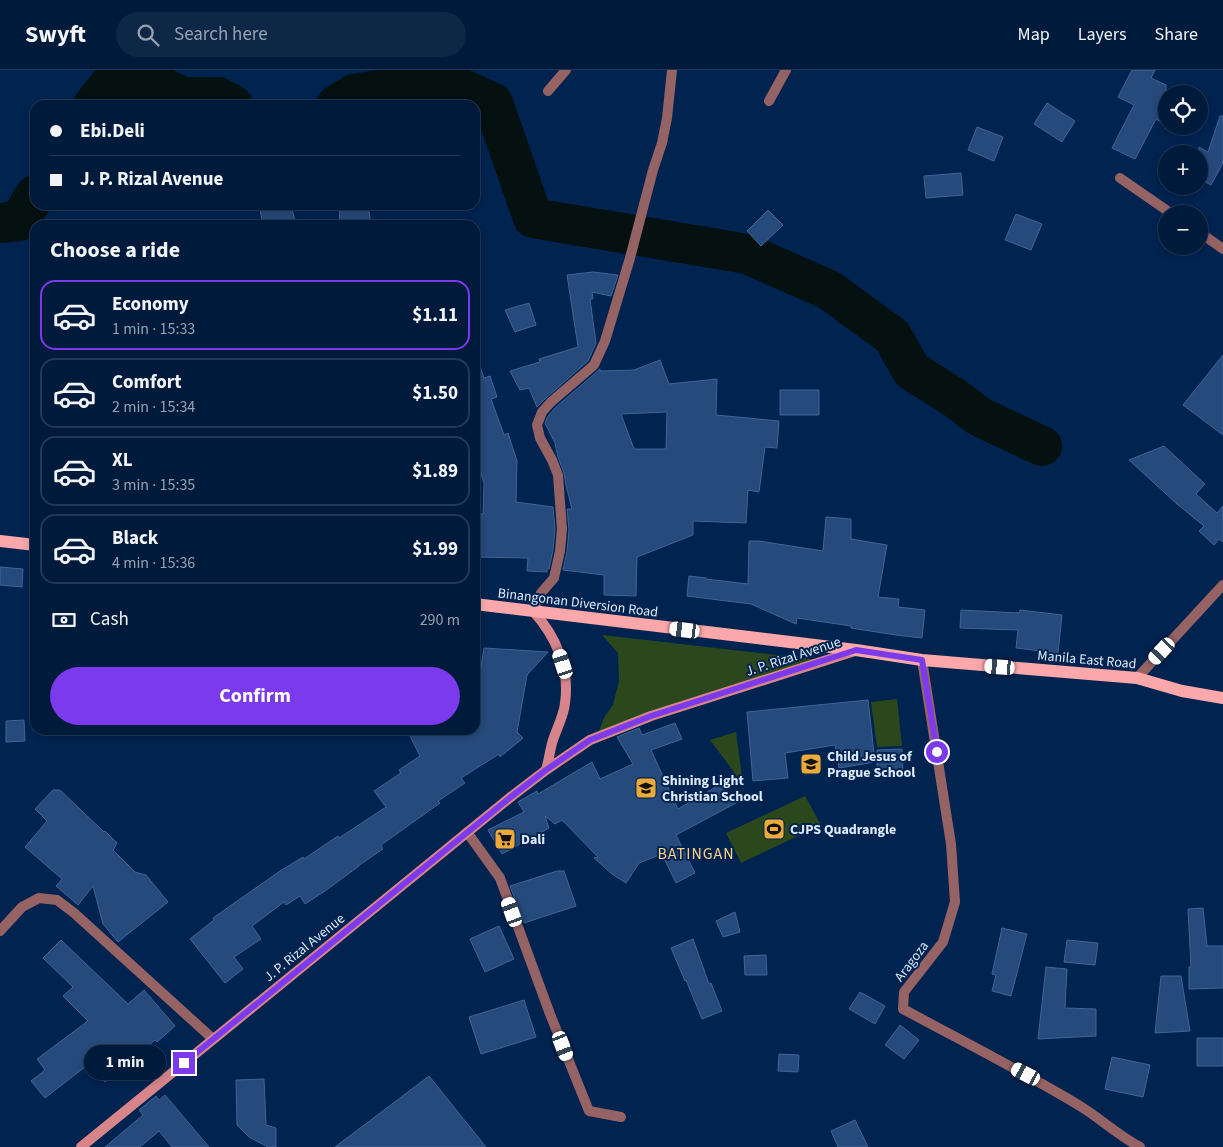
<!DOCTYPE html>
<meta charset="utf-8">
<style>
:root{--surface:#001a3c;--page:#0e2747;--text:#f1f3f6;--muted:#95a1af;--line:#223856;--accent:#7c3aed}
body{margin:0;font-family:"Source Sans 3",sans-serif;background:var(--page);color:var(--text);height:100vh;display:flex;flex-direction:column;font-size:19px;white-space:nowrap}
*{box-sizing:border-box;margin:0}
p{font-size:16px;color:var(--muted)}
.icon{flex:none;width:28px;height:28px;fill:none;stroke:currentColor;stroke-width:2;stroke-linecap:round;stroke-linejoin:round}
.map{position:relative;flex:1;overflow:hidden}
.drawer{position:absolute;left:30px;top:150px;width:450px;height:515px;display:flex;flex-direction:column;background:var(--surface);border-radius:15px;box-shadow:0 2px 8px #0003,0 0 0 1px var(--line)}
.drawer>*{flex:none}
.top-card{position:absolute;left:30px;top:30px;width:450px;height:110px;border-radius:15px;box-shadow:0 2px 8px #0003,0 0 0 1px var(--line);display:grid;align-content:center;height:110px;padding:0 20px;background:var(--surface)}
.tools{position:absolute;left:1158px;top:15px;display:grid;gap:10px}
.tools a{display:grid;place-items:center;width:50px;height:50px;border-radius:50%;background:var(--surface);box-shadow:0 2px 8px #0003,0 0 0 1px var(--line);font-size:25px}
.end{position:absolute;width:22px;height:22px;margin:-11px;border:6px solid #7c3aed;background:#fff;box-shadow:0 0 0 2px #fff}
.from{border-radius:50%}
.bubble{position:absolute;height:35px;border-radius:18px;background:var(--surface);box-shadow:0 2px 8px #0003,0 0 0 1px var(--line);font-size:16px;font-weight:700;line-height:35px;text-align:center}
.car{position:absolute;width:15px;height:30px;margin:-15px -8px;border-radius:6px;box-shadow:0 0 4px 1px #0007;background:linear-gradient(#fff 24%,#345 0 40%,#fff 0 76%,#345 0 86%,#fff 0)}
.top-card b{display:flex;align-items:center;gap:18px;height:48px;font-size:19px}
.top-card b+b{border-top:1px solid var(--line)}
.top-card i{width:12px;height:12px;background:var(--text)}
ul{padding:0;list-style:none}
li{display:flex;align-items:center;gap:15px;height:70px;margin:0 10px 8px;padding:0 10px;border:2px solid var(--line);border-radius:15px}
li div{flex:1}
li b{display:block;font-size:19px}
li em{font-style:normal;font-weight:700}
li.active{border-color:var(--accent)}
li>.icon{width:45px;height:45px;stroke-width:1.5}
h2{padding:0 20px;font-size:22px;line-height:60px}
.pay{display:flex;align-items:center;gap:12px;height:55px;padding:0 20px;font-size:19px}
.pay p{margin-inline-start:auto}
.cta{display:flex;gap:10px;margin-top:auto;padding:10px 20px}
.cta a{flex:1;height:58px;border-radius:30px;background:var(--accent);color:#fff;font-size:20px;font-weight:700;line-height:58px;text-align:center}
header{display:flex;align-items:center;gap:30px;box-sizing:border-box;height:70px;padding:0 25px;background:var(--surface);border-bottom:1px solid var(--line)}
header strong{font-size:24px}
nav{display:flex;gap:28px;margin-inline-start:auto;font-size:18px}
.search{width:350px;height:45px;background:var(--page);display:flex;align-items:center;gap:12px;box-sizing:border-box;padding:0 18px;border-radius:28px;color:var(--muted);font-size:19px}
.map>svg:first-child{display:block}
</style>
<header>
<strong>Swyft</strong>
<div class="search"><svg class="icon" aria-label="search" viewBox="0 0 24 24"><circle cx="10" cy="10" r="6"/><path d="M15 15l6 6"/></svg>Search here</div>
<nav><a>Map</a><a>Layers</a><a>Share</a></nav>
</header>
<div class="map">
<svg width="1223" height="1077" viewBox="0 0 1223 1077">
<rect width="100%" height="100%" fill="#002350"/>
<path fill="#2b481d" d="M602 565 820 590 596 668 605 646 613 635 619 611 618 583Z
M897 629 902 676 877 677 871 632Z
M736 662 743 714 710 670Z
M805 726 821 755 741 793 726 763Z"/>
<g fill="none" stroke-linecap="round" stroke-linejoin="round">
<path stroke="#051010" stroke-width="40" d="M93 35 114 9 156 14 183 27H218L233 35
M336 35 354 24 408 15 452 14 493 33 533 148 747 184 829 220 892 266 912 301 955 328 980 347 1042 376
M0 153 19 151 35 125"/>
</g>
<path fill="#264a7b" stroke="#3f6497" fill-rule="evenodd" d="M1132 0H1155L1151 8 1166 15V55L1156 49 1135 89 1112 78 1134 35 1118 27Z
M1047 33 1075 51 1062 72 1034 54Z
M1220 46H1223V93L1211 115 1199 109V77L1208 82Z
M977 57 1003 67 994 91 968 80Z
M961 103 963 125 926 128 924 106Z
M259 135H291L296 155H263Z
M339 135H368L371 155H340Z
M768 140 783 155 761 176 747 161Z
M1016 144 1042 154 1031 180 1005 170Z
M593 202 618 205 611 226 592 222 593 229H590L596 273 588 291 547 327 537 337 529 318 520 320 510 301 540 292 539 289 578 277 567 205Z
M529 233 536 255 515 262 505 240Z
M1223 285V365L1183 335Z
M478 290 484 308 490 306 497 327 491 329 504 365 508 363 517 391 516 432 553 437 555 459 553 480 549 499H547V502L527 501 528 488 475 487V443L483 444 484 413 475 384V291Z
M660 290 669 314 717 309 716 345 779 351 777 378 765 377 759 422 748 420 746 453 693 451V465L637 487 636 526 604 525V505L563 500 567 482 569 460 567 439H572L566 415 564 403 558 387 555 373 545 353 548 346 556 337 600 299V301L634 300ZM667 342 666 379H634L621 344Z
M780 320H819V345H780Z
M1164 376 1205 414 1196 424 1217 443 1223 436V472L1219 469 1214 475 1199 461 1204 456 1177 434 1129 390Z
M826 447 851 449V469L887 475 878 527 899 529 898 537 925 540 922 568 896 565 851 558V556L797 548 796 554 751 534 687 526 689 506 706 508V509L748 514 749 471H759L823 481Z
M0 497 23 499 22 517 0 515Z
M961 540 1019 543 1020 540 1062 545 1058 583 1016 578 1018 560 960 558Z
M484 578 548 582 527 605 517 662 523 668 500 687 499 684 461 708 465 713 438 731 440 733 381 775 383 779 358 796H359L325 821 305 834 300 826 286 835 284 832 252 856 261 869 234 887 243 899 225 913 190 869 214 850 213 848 280 801 303 787 304 789 338 766 339 768 386 737 374 721 401 703 399 700 420 686 407 660H475V634Z
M868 630 875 692 839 698 835 675 785 683 788 708 753 711 747 642Z
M24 650 25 671 6 672V651Z
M675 653 682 669 651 680 678 739 721 714 736 733 676 765 695 803 676 813 662 784 639 793 626 813 612 804 594 788 598 787 562 750 555 754 545 746 549 758 502 784 488 760 524 742 518 732 537 721 538 724 592 692 600 709 633 694 617 667 639 658 642 665Z
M902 679 903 701 877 702V680Z
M53 720H60L104 762 105 761 117 773 113 780 135 802 146 805 168 832 118 872 103 854 93 816 78 835 56 816 62 809 25 777 47 751 35 739Z
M557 801H564L576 836 524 853 510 816Z
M1203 838 1207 876H1223V918L1189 919V897H1191L1188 839Z
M735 842 740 862 723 867 716 851Z
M499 856 514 889 485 902 470 869Z
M1002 858 1027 864 1011 926 992 921 996 905 992 904Z
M693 869 709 914 711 913 722 941 702 949 686 910 685 911 671 878Z
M61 870 128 934 144 920 175 956 157 972 155 970 105 1012 90 993 45 1028 31 1011 45 1000 37 989 88 951 63 926 73 917 43 888Z
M1067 870 1098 873 1095 895 1064 892Z
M766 885 767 905H745L744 886Z
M1046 897 1067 899 1065 938 1096 939V966L1038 969Z
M1161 906H1181L1190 961 1155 963Z
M860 922 885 936 875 954 849 939Z
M524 930 536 967 481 984 469 947Z
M900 955 919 970 904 989 885 975Z
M1197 968H1223V996H1197Z
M779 984 799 985 798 1002 778 1001Z
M1112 987 1150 995 1143 1027 1105 1019Z
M429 1006 486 1077H335Z
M264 1009 266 1055 276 1058V1077H268L249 1067 237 1055 236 1010Z
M165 1025 209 1077H172L159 1061 140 1077H105L143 1045 139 1040 156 1026 159 1030Z
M855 1050 868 1077H838L831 1061Z"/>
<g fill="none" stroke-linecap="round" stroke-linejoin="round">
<path stroke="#966365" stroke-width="10" d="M548 21 566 0
M769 31 786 0
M1120 108 1172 144
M1199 162 1223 179
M533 541 541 523 554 508 560 481 562 459 558 405 552 390 540 368 537 355 542 342 551 332 594 295 605 271 630 188 653 100 662 73 667 48 672 0
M922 590 951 774 955 832 943 872 904 922 903 939C962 971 1022 1001 1080 1036 1101 1049 1118 1065 1140 1077
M467 762 500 808 550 944 589 1041 621 1047
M0 861 22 837 39 828 57 830 73 842 213 969"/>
<path stroke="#966365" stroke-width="10" d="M1137 608 1223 515"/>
<path stroke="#d7858a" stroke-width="10" d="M533 541C556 566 570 599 565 633 564 645 557 658 553 670 550 679 549 690 546 700
M81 1077 512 726 546 700 590 670 651 646 855 581"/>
<path stroke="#fca8ab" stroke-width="12" d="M0 471 35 475
M475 534 856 580 922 590 1137 608 1182 621 1223 628"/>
</g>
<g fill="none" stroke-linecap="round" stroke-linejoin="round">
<path stroke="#7c3aed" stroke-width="6" d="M184 993 512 726 546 700 590 670 651 646 701 630 856 580 922 590 937 682"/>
</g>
<defs>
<g id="school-square" transform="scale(1.125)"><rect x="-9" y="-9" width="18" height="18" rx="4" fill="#ebaa39" stroke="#002350"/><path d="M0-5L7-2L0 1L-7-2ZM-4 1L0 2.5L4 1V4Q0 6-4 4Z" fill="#111"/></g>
<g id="stadium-square" transform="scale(1.125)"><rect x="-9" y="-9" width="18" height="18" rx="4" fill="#ebaa39" stroke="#002350"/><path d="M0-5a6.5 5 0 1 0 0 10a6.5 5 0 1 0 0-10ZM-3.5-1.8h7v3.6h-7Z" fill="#111"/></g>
<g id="supermarket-square" transform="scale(1.125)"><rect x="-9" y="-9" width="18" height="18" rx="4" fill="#ebaa39" stroke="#002350"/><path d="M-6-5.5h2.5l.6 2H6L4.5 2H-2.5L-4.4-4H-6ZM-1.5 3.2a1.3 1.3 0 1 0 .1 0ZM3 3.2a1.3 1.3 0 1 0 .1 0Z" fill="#111"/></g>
</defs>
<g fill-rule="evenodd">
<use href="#school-square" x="811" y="694"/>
<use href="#school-square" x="646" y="718"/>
<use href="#stadium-square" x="774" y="759"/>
<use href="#supermarket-square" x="505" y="769"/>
</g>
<g text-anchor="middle" stroke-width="4" stroke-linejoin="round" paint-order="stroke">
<g font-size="14" fill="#deeafc" stroke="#002350">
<text transform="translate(578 532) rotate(7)" y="5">Binangonan Diversion Road</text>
<text transform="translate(793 586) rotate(-18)" y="5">J. P. Rizal Avenue</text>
<text transform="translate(1087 589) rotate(5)" y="5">Manila East Road</text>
<text transform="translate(304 877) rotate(-39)" y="5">J. P. Rizal Avenue</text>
<text transform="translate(911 891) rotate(-53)" y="5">Aragoza</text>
</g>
<g font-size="14" font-weight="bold" fill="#deeafc" stroke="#002350" text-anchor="start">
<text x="827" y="691">Child Jesus of<tspan x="827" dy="16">Prague School</tspan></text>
<text x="662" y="715">Shining Light<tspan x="662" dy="16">Christian School</tspan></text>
<text x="790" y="764">CJPS Quadrangle</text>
<text x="521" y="774">Dali</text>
</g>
<g font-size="16" letter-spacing="1" fill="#fdcf8b" stroke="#002350">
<text x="696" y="789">BATINGAN</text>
</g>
</g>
</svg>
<div class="tools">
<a><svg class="icon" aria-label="locate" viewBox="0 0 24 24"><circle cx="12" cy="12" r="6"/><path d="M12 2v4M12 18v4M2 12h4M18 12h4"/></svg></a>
<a>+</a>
<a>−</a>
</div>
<i class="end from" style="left:937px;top:682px"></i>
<i class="end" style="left:184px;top:993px"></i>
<div class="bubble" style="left:84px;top:975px;width:82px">1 min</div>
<i class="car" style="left:685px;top:560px;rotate:277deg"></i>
<i class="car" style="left:1162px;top:581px;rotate:223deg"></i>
<i class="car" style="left:563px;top:594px;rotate:342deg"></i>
<i class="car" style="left:1000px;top:597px;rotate:274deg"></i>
<i class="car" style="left:512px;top:842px;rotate:340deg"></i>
<i class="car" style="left:563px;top:976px;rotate:159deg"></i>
<i class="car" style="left:1026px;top:1004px;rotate:298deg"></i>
<div class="top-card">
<b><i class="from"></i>Ebi.Deli</b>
<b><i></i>J. P. Rizal Avenue</b>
</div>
<section class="drawer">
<h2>Choose a ride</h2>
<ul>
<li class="active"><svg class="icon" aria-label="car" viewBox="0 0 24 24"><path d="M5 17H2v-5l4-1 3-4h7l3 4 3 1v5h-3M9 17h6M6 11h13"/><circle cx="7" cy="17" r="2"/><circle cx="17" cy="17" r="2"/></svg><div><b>Economy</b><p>1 min · 15:33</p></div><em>$1.11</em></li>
<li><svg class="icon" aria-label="car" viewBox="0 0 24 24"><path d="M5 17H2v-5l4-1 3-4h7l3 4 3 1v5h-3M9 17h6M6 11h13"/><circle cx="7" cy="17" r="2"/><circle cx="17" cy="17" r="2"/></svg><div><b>Comfort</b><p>2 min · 15:34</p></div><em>$1.50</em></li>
<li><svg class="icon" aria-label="car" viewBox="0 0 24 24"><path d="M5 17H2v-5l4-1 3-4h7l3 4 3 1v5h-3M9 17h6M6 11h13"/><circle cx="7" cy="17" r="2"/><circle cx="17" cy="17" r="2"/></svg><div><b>XL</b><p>3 min · 15:35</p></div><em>$1.89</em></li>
<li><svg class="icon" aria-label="car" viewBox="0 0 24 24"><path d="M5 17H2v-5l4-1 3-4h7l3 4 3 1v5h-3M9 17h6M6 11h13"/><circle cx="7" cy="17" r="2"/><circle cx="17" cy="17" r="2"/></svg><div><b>Black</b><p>4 min · 15:36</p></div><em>$1.99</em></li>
</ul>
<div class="pay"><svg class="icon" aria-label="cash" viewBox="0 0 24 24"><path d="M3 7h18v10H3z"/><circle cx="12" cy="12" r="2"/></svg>Cash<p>290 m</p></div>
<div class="cta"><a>Confirm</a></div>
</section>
</div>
